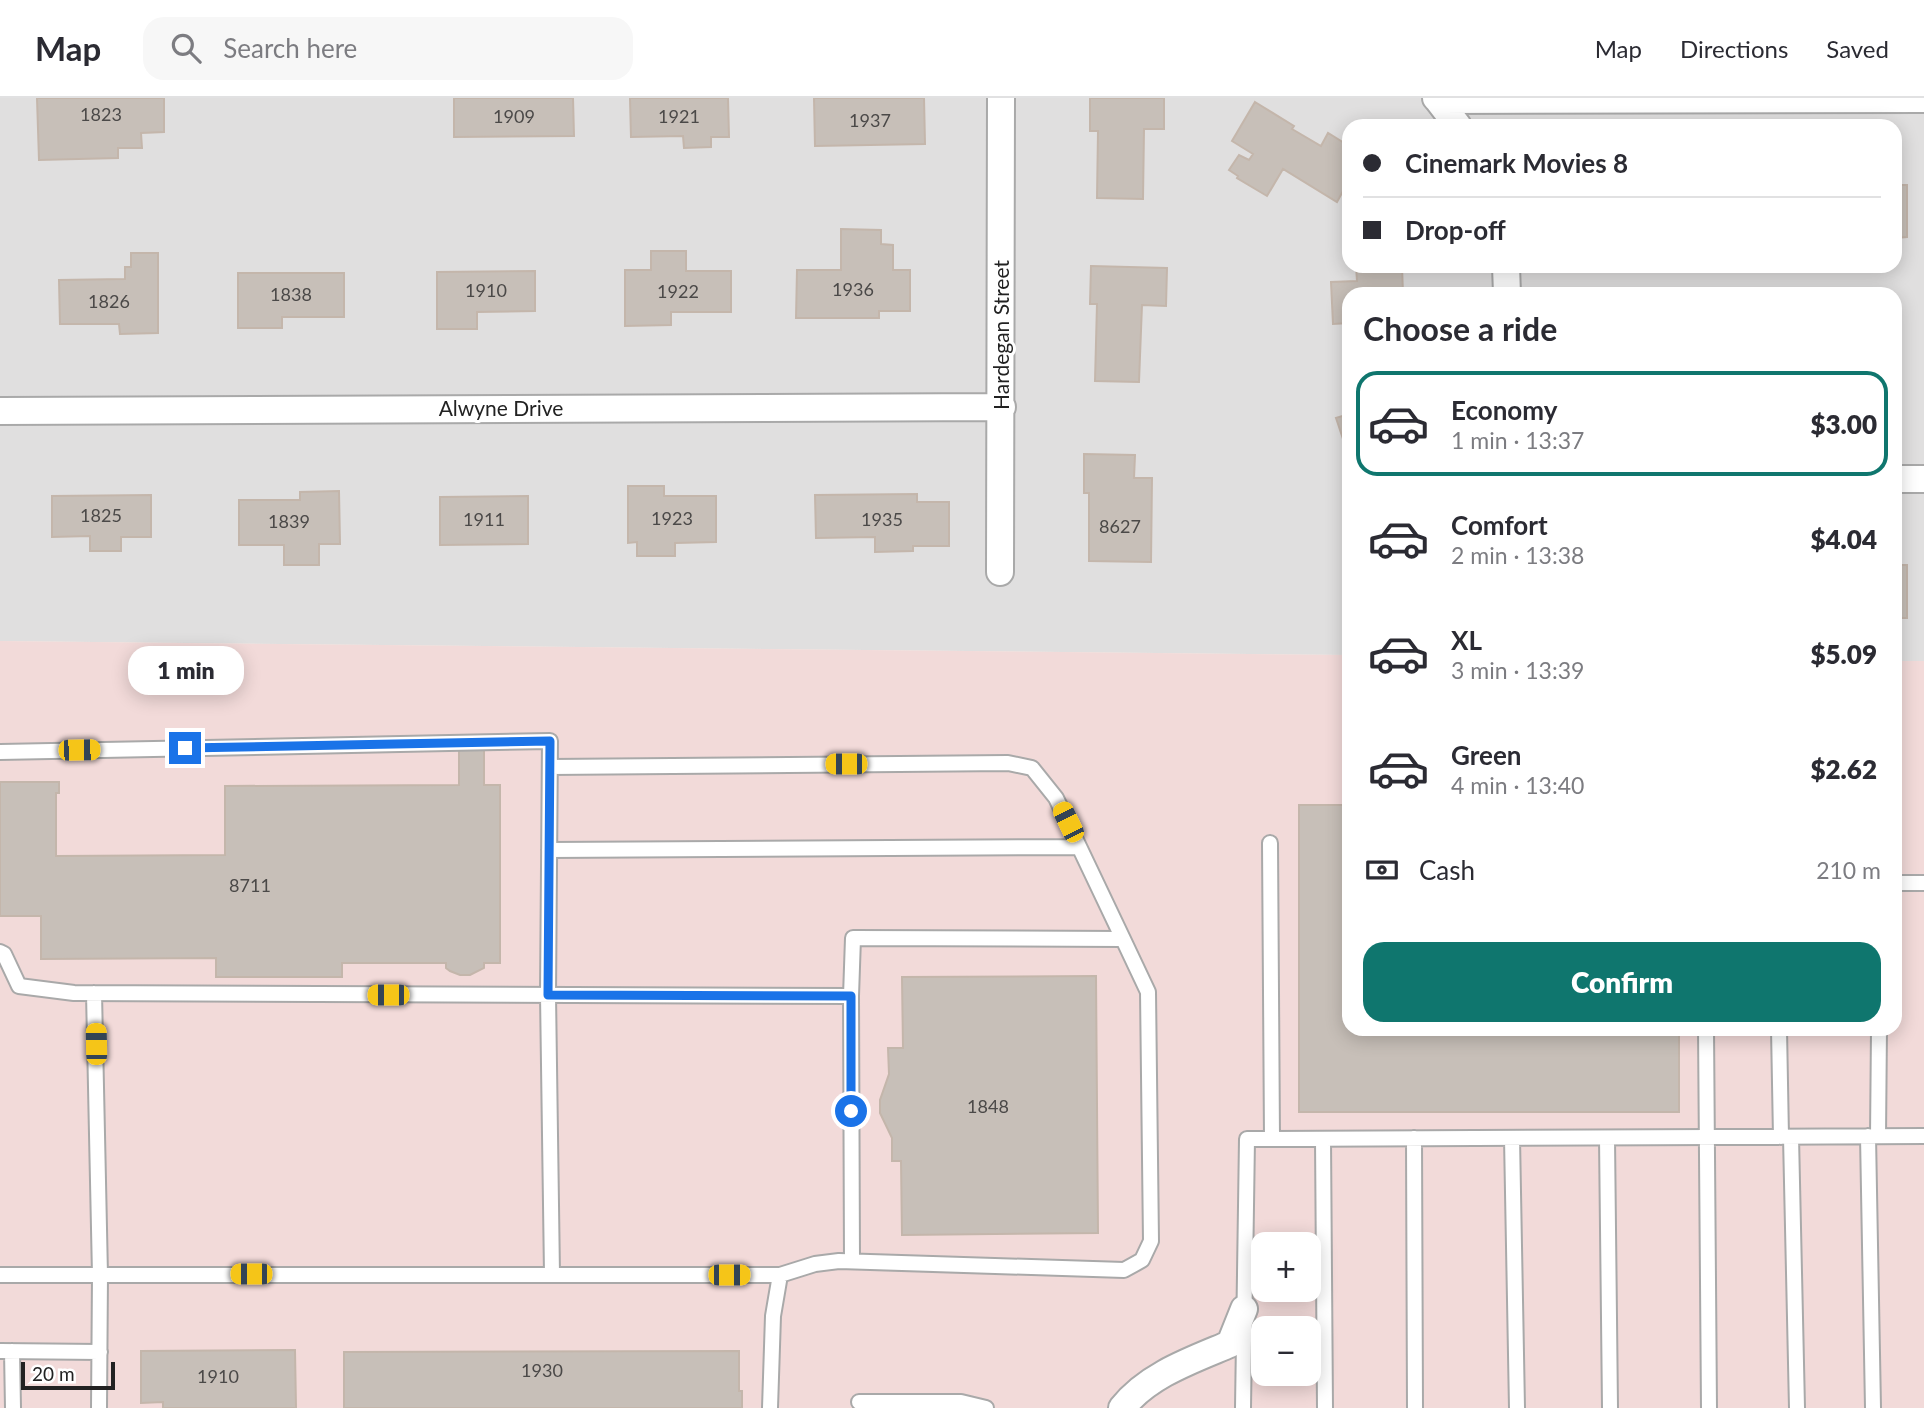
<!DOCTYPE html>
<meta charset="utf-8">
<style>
:root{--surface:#fff;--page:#f7f7f7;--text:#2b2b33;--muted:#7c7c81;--line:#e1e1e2;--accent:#0f766e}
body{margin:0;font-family:Lato,sans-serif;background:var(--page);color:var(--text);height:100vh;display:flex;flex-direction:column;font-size:26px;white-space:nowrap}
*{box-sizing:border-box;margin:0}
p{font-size:23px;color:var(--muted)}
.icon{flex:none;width:38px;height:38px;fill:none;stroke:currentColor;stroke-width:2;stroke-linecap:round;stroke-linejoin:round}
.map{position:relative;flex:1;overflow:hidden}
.side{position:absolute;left:1342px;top:189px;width:560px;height:749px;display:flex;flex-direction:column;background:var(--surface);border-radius:21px;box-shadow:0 4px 18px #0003}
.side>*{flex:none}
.banner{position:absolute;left:1342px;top:21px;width:560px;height:154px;border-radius:21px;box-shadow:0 4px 18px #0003;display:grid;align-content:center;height:154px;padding:0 21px;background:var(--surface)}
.controls{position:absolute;left:1251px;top:1134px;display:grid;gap:14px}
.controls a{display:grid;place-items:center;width:70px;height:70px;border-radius:14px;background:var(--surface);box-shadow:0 4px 18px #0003;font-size:35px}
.scale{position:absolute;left:21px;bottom:18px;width:94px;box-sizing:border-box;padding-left:7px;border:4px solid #222;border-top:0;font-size:19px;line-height:24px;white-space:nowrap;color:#222;-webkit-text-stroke:5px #fff;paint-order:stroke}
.end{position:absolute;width:32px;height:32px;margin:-16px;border:9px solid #1a73e8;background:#fff;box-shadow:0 0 0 4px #fff}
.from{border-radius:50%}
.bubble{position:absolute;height:49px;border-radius:21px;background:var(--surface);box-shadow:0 4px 18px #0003;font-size:23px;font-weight:800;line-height:49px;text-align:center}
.car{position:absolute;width:21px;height:42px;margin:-21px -10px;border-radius:9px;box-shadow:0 0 5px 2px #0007;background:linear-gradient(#f5c518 24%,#345 0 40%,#f5c518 0 76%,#345 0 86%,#f5c518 0)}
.banner b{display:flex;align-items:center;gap:24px;height:66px;font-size:26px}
.banner b+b{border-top:2px solid var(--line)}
.banner i{width:18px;height:18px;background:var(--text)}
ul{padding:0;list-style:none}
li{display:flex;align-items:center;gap:21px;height:105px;margin:0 14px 10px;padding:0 7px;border:4px solid transparent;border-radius:21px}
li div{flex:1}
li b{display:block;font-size:26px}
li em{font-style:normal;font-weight:800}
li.active{border-color:var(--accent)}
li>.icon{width:63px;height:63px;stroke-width:1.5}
h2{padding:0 21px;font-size:32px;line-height:84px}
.pay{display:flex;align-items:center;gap:18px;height:77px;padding:0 21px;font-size:26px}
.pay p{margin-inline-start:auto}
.action{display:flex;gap:14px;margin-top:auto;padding:14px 21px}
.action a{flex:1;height:80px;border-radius:21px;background:var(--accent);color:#fff;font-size:28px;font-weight:800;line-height:80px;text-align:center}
header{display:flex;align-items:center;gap:42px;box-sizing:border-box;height:98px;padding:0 35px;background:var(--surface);border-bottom:2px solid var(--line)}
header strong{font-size:33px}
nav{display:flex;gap:38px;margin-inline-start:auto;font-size:24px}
.search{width:490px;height:63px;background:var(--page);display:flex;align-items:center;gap:18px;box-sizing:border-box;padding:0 24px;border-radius:21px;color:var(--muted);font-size:26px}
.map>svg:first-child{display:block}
</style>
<header>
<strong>Map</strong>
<div class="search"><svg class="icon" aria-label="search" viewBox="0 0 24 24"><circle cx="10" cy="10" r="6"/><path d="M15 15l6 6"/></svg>Search here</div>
<nav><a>Map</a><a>Directions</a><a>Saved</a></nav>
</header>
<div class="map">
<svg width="1924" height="1310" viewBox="0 0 1924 1310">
<rect width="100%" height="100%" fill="#f2efe9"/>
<path fill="#e0dfdf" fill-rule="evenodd" d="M0 0H1924V563H1895V196H1349V557L0 543ZM1349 28H1895V168H1349Z"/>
<path fill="#f2dad9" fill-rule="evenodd" d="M0 543 1349 557V931H1895V563H1924V1310H0ZM1264 1146H1309V1192H1264ZM1264 1230H1309V1276H1264Z"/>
<path fill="#c7bfb8" stroke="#c4b6ab" stroke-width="2" d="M37 0H164V34L141 35 142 50H118V60L39 62Z
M454 0H573L574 38 454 39Z
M630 0H728L729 39H711V49L684 50 683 38 631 39Z
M814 0H924L925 46 815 48Z
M1090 0H1164V31H1144L1143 101 1097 100 1098 33H1090Z
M1255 4 1294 28 1292 31 1321 48 1328 35 1349 48V82L1337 104 1283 71 1267 98 1237 80 1238 78 1229 72 1239 57 1249 62 1253 56 1232 43Z
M1895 87H1907V139L1895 140Z
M841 131 881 132V146L893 147V172H910V213H879V220H796L797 172H841Z
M651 153H686V173H731V214H671V227L625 228V172H651Z
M131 155H158V235L120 236 119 226H60L59 182 125 181V169H131Z
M1091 168 1167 170 1166 208 1142 207 1139 284 1095 283 1097 206H1090Z
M1356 168H1402L1403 196H1349V225L1333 226 1331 184 1357 183Z
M535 173V213L477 214V231H437V174Z
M238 175H344V219H282V230H238Z
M1895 251H1899L1900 294 1895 295Z
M1349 316V344L1348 339 1343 341 1336 320Z
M1084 356 1135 357 1134 380H1152L1151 464 1089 463V395H1084Z
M628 388H664V398H716V444L675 445V458H637V444L628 445Z
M339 393 340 446H319V467H284V447H239V402H300V394Z
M917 396V404H949V448H913V453L875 454V439L816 440 815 397Z
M151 397V439H121V453H90V438L52 439V398Z
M528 398V446L440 447V399Z
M1895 467H1907V520H1895Z
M459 651H484V687H500V865H484V870L470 877H460L450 873 446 870V865H342V879H216V860L41 861V818H0V684H59V695H56V758L225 757V688L459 687Z
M1299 707H1349V931H1679V1014H1299Z
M1096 878 1098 1135 902 1137 901 1063H892V1040L880 1015V1002L889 976 888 950H903L902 879Z
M295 1252 296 1310H163V1304L141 1305V1253Z
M739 1253V1293H742V1310H344V1254Z"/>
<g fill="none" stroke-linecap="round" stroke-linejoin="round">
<g stroke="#a9a9a9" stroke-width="18">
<path id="service" d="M0 654 550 643 548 897 552 1176
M550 669 1008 665 1032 670 1056 700 1123 841
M1270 745 1272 1041
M549 752 1079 749
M1895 785H1924
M0 854 4 856 19 888 74 895 851 898 853 840 1123 841 1148 894 1151 1143 1142 1162 1124 1172 839 1163 815 1166 780 1177 773 1218 770 1310
M94 895 100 1177 99 1310
M851 898 852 1163
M1706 931 1709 1310
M1779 931 1781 1039
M1868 1038 1873 1310
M1878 1038 1879 931
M1791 1039 1797 1310
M1414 1040 1415 1310
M1512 1040 1517 1310
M1607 1040 1610 1310
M1323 1041 1325 1310
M0 1177H780
M0 1253 100 1254
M12 1253 13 1310
M859 1304H961L986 1310
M1243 1310 1247 1041 1924 1038"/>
</g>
<g stroke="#a9a9a9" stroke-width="30">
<path id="minor" d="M1436 0 1438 2 1924 1
M1438 2 1458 28
M1506 168 1507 196
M0 313 1002 309
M1895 381H1924
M1000 474 1001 0
M1122 1310C1148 1277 1192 1262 1230 1246L1244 1211"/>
</g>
<use href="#service" stroke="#fff" stroke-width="14"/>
<use href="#minor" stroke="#fff" stroke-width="26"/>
</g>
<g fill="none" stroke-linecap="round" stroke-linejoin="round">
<path stroke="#1a73e8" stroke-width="9" d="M185 650 550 643 548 897 851 898V1013"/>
</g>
<g text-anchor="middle" stroke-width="6" stroke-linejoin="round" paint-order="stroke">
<g font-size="18" fill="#4b4948">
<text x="101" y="23">1823</text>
<text x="514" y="25">1909</text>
<text x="679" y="25">1921</text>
<text x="870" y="29">1937</text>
<text x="853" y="198">1936</text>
<text x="486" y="199">1910</text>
<text x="678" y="200">1922</text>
<text x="291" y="203">1838</text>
<text x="109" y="210">1826</text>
<text x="101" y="424">1825</text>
<text x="672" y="427">1923</text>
<text x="484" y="428">1911</text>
<text x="882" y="428">1935</text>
<text x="289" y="430">1839</text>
<text x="1120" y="435">8627</text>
<text x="250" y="794">8711</text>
<text x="988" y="1015">1848</text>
<text x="542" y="1279">1930</text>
<text x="218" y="1285">1910</text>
</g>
<g font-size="21" fill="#222" stroke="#fff">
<text transform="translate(1002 237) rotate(-90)" y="7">Hardegan Street</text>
<text x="501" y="318">Alwyne Drive</text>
</g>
</g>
</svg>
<div class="controls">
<a>+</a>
<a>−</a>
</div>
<div class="scale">20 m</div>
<i class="end from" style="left:851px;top:1013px"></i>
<i class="end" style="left:185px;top:650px"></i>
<div class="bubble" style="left:128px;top:548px;width:116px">1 min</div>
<i class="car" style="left:79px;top:652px;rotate:89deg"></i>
<i class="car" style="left:846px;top:666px;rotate:270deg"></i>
<i class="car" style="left:1068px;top:724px;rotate:334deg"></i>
<i class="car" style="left:388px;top:897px;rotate:270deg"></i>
<i class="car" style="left:96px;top:946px;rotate:359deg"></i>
<i class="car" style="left:251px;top:1176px;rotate:270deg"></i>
<i class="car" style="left:729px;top:1177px;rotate:90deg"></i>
<div class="banner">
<b><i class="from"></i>Cinemark Movies 8</b>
<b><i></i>Drop-off</b>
</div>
<section class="side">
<h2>Choose a ride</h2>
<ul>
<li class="active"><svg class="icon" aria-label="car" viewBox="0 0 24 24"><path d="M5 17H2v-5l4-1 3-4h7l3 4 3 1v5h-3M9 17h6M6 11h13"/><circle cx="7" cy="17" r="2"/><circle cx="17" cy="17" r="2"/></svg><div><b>Economy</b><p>1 min · 13:37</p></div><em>$3.00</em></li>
<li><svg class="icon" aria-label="car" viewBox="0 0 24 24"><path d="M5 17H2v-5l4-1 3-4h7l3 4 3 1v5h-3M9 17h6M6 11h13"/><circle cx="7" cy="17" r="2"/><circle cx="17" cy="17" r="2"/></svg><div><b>Comfort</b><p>2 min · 13:38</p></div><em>$4.04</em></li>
<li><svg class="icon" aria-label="car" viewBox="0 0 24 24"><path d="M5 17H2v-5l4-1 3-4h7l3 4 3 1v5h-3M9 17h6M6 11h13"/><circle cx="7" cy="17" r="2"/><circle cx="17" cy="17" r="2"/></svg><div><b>XL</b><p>3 min · 13:39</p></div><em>$5.09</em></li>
<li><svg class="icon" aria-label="car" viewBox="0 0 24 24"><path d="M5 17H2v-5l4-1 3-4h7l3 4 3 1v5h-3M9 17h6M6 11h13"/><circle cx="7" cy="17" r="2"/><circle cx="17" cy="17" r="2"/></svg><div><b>Green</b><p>4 min · 13:40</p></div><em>$2.62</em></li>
</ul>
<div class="pay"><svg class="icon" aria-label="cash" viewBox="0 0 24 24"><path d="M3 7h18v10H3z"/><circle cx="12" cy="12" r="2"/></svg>Cash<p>210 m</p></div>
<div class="action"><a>Confirm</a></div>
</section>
</div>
